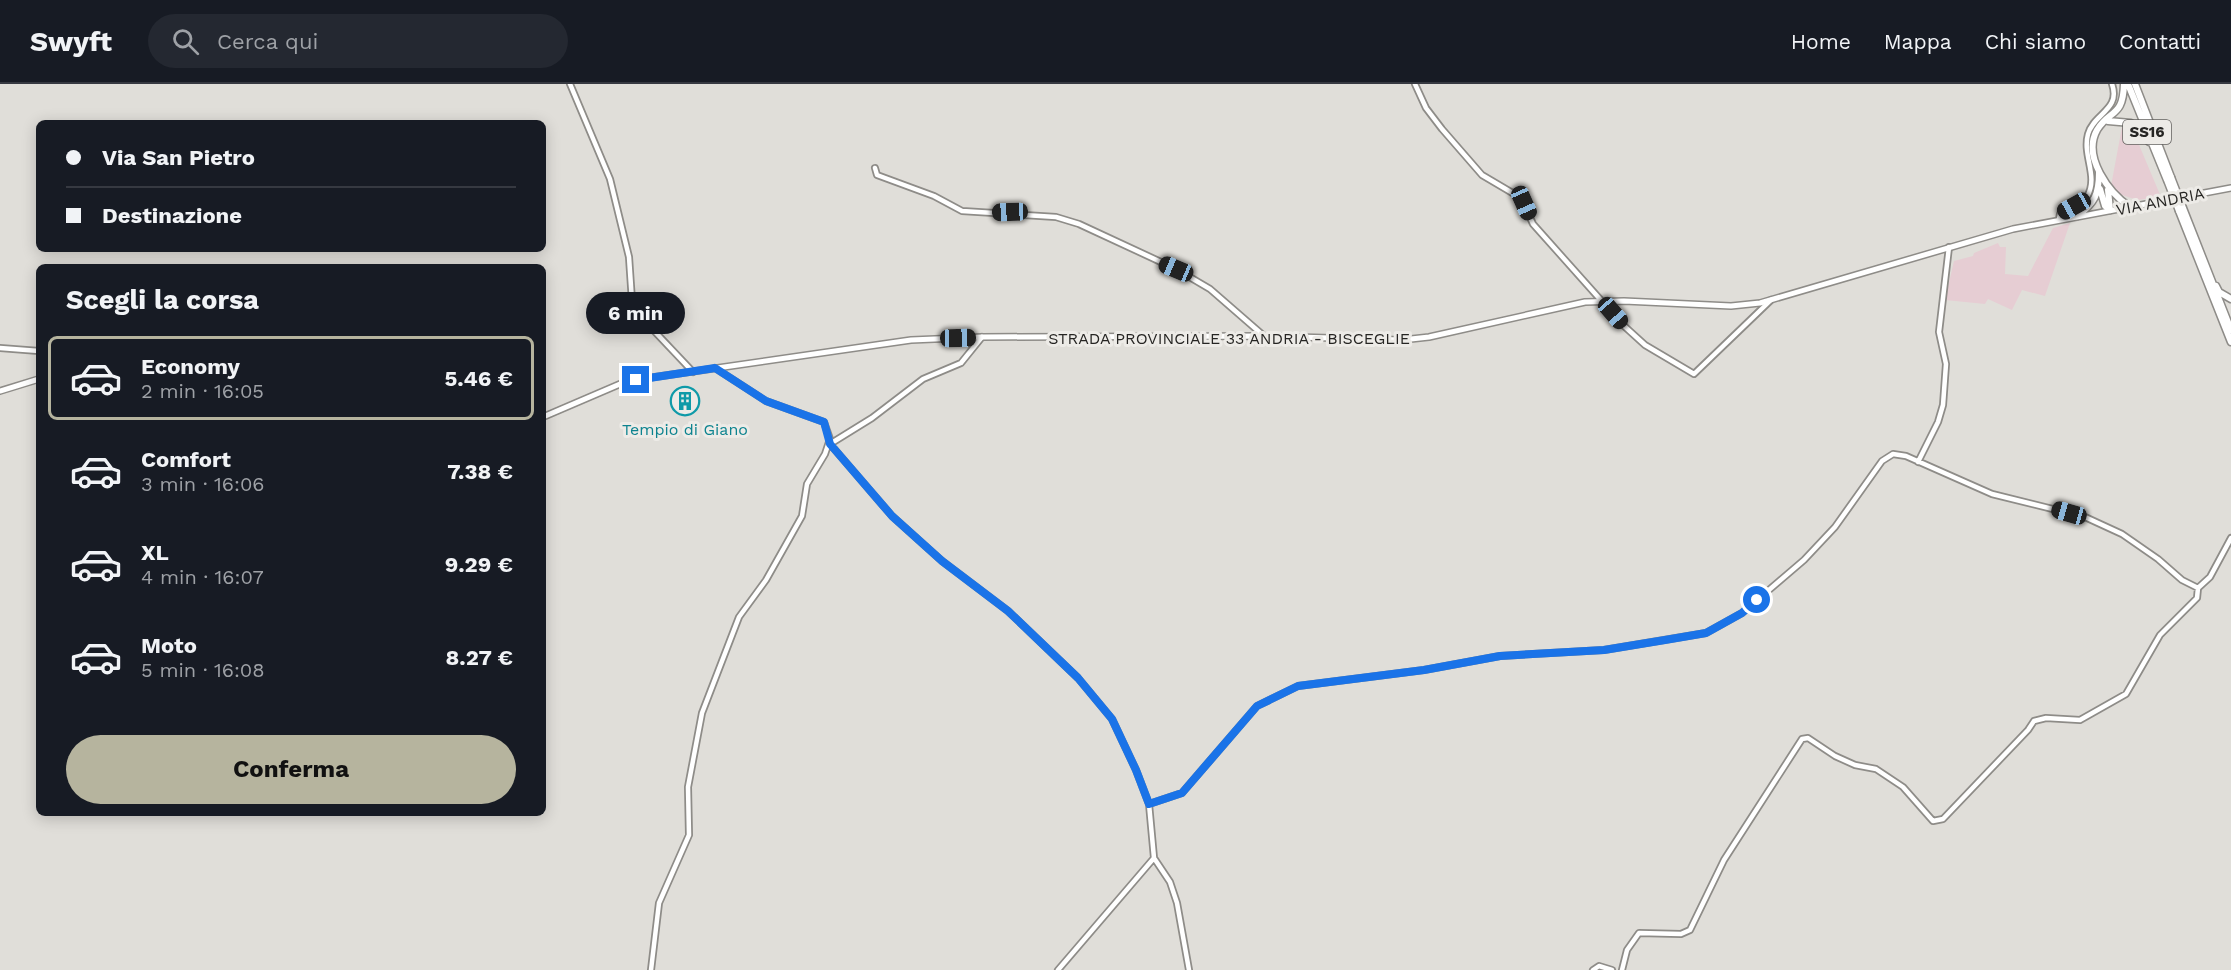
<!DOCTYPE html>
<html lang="it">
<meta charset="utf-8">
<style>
:root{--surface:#171b24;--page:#242831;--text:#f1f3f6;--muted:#9ea1a6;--line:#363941;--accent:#b6b49e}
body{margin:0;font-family:"Work Sans",sans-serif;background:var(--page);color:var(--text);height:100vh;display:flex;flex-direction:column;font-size:22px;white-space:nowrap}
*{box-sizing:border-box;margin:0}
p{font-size:20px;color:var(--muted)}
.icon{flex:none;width:33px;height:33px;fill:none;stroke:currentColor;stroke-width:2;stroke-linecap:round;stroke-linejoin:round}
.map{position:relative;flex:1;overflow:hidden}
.details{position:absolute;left:36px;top:180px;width:510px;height:552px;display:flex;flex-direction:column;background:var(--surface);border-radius:9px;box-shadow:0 3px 15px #0003}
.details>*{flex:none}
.banner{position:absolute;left:36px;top:36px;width:510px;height:132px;border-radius:9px;box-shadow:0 3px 15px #0003;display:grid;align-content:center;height:132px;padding:0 30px;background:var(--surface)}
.end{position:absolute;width:27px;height:27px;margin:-14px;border:8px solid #1a73e8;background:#fff;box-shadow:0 0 0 3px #fff}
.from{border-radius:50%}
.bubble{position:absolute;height:42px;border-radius:21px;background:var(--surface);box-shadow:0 3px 15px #0003;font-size:20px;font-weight:700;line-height:42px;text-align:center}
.car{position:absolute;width:18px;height:36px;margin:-18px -9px;border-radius:8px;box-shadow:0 0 4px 2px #0007;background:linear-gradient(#222 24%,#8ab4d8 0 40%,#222 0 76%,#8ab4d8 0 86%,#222 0)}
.banner b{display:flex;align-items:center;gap:21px;height:57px;font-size:22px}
.banner b+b{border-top:2px solid var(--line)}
.banner i{width:15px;height:15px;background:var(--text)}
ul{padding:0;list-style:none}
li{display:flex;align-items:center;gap:18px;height:84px;margin:0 12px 9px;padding:0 18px;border:3px solid transparent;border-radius:9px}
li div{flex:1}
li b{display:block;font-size:22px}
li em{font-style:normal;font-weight:700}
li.active{border-color:var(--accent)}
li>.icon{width:54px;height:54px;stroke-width:1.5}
h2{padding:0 30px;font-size:27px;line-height:72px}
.button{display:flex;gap:12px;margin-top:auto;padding:12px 30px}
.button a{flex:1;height:69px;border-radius:36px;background:var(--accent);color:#111;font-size:24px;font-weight:700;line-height:69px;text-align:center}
header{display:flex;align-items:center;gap:36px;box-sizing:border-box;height:84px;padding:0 30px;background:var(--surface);border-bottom:2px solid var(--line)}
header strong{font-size:28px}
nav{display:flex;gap:33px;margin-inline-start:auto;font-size:21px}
.search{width:420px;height:54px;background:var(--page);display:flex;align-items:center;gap:15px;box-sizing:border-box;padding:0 21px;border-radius:33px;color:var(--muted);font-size:22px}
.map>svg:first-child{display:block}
</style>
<header>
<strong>Swyft</strong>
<div class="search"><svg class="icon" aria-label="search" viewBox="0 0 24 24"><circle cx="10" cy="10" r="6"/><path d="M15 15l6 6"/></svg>Cerca qui</div>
<nav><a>Home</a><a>Mappa</a><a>Chi siamo</a><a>Contatti</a></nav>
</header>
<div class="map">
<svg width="2231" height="886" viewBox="0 0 2231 886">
<rect width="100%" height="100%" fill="#e0ded9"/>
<path fill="#e6cdd3" d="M2122 43 2132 49 2137 56 2161 113 2137 116 2119 110 2111 102Z
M2070 139 2045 212 2022 206 2012 226 1988 215 1985 220 1945 216 1954 177 1973 172 1974 169 1998 159 2000 163H2006L2005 190 2028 192 2053 144Z"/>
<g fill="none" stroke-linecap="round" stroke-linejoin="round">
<g stroke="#8e8c88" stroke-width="8">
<path id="minor" d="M570 0 610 95 629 173 632 217 641 233 693 288
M1415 0 1426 24 1442 45 1482 91 1521 114 1533 140 1623 241 1645 261 1694 290 1771 216
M875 84 877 91 934 112 962 127 1056 133 1079 140 1176 185 1210 205 1264 252
M2059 135 2060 130C2068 125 2082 121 2087 113 2099 92 2082 72 2088 50 2094 29 2121 26 2112 0
M982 253 961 279 923 295 872 334 830 360 892 432 942 477 1008 527 1078 594 1112 635 1136 686 1149 720 1154 774 1170 798 1177 819 1189 886
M0 264 39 267
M1918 378 1938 338 1943 321 1946 280 1939 248 1949 163
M1149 720 1182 709 1257 622 1298 602 1424 586 1500 572 1604 566 1706 549 1742 529 1804 476 1835 443 1882 377 1893 370 1906 372 1992 410 2085 433 2122 450 2158 475 2182 496 2198 504 2210 493 2231 454
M651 886 659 819 689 751 688 703 702 629 739 533 766 496 802 432 807 400 825 370 830 355 824 338 766 317 715 284
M1058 886 1154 774
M1593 886 1599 882 1612 886
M1622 886 1627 866 1639 849 1681 850 1690 846 1724 776 1802 655 1808 654 1835 672 1855 681 1876 685 1903 703 1933 737 1943 735 2028 646 2034 637 2046 634 2080 636 2126 610 2160 551 2197 514 2198 504"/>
</g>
<g stroke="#8e8c88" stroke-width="8">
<path id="major" d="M0 307 39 295
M543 333 627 297 911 256 982 253 1264 252 1402 256 1429 253 1585 218 1624 217 1731 222 1760 219 2013 145 2231 104"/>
</g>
<g stroke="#8e8c88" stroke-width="9">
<path id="highway" d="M2124 0C2123 34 2110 25 2097 46 2082 73 2109 109 2130 123
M2128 0 2167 96
M2135 0 2171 93
M2108 37 2131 39 2149 58
M2100 105 2105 122 2110 126
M2108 106 2110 126
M2183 124 2231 246
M2179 127 2231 258
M2077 132C2095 119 2099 110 2099 88
M2216 202 2219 208 2231 215"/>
</g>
<use href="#minor" stroke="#fff" stroke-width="4.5"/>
<use href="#major" stroke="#fff" stroke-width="5"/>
<use href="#highway" stroke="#fff" stroke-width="6"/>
<g stroke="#8e8c88" stroke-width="9" stroke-linecap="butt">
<path id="highway-bridge" d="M2171 93 2183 124
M2167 96 2179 127"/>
</g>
<use href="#highway-bridge" stroke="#fff" stroke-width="6"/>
</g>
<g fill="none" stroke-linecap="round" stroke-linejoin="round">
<path stroke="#1a73e8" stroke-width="8" d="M636 296 715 284 766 317 824 338 830 360 892 432 942 477 1008 527 1078 594 1112 635 1136 686 1149 720 1182 709 1257 622 1298 602 1424 586 1500 572 1604 566 1665 556 1706 549 1742 529 1757 516"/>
</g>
<defs>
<g id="building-ring" transform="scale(1.5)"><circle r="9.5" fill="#edebe7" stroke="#0f9aa8" stroke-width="1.5"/><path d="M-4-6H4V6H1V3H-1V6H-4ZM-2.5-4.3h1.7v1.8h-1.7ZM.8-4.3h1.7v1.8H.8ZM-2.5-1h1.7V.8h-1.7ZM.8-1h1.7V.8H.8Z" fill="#0f9aa8"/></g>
</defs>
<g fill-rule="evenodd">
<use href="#building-ring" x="685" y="317"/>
</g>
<g text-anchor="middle" stroke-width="6" stroke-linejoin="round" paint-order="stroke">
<rect fill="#edebe7" stroke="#62605e" stroke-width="1.5" x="2123" y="36" width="48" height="24" rx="4.5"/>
<g font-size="15" font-weight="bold" fill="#262523">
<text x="2147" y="53">SS16</text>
</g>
<g font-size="16" fill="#262523" stroke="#edebe7">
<text transform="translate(2160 117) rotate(-11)" y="6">VIA ANDRIA</text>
<text x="1229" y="260">STRADA PROVINCIALE 33 ANDRIA - BISCEGLIE</text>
</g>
<g font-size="16" fill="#0d838f" stroke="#edebe7">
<text x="685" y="351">Tempio di Giano</text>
</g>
</g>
</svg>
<i class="end from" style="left:1757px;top:516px"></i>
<i class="end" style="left:636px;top:296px"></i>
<div class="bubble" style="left:586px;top:208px;width:99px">6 min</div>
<i class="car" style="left:1524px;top:119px;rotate:156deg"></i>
<i class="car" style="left:2074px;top:122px;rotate:241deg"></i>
<i class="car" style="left:1010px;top:128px;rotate:268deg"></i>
<i class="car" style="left:1176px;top:185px;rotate:293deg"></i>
<i class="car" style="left:1613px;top:229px;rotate:139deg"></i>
<i class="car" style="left:958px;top:254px;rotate:89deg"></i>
<i class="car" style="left:2069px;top:429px;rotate:286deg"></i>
<div class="banner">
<b><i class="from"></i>Via San Pietro</b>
<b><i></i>Destinazione</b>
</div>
<section class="details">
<h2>Scegli la corsa</h2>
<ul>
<li class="active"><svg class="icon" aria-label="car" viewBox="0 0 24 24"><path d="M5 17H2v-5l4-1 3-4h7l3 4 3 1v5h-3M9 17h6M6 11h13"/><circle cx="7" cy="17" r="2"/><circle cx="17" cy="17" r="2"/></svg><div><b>Economy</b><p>2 min · 16:05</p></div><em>5.46 €</em></li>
<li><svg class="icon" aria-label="car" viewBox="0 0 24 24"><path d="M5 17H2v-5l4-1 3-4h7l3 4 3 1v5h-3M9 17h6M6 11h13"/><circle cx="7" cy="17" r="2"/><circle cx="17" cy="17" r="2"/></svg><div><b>Comfort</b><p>3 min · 16:06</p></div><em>7.38 €</em></li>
<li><svg class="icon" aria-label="car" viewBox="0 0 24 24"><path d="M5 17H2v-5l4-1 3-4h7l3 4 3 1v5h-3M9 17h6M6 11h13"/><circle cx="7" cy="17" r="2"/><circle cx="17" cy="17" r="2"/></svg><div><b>XL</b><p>4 min · 16:07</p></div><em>9.29 €</em></li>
<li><svg class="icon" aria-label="car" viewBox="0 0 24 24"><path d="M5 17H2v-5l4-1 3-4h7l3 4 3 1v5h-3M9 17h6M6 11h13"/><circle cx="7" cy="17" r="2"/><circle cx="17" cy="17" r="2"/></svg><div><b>Moto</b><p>5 min · 16:08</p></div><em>8.27 €</em></li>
</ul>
<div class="button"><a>Conferma</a></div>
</section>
</div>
